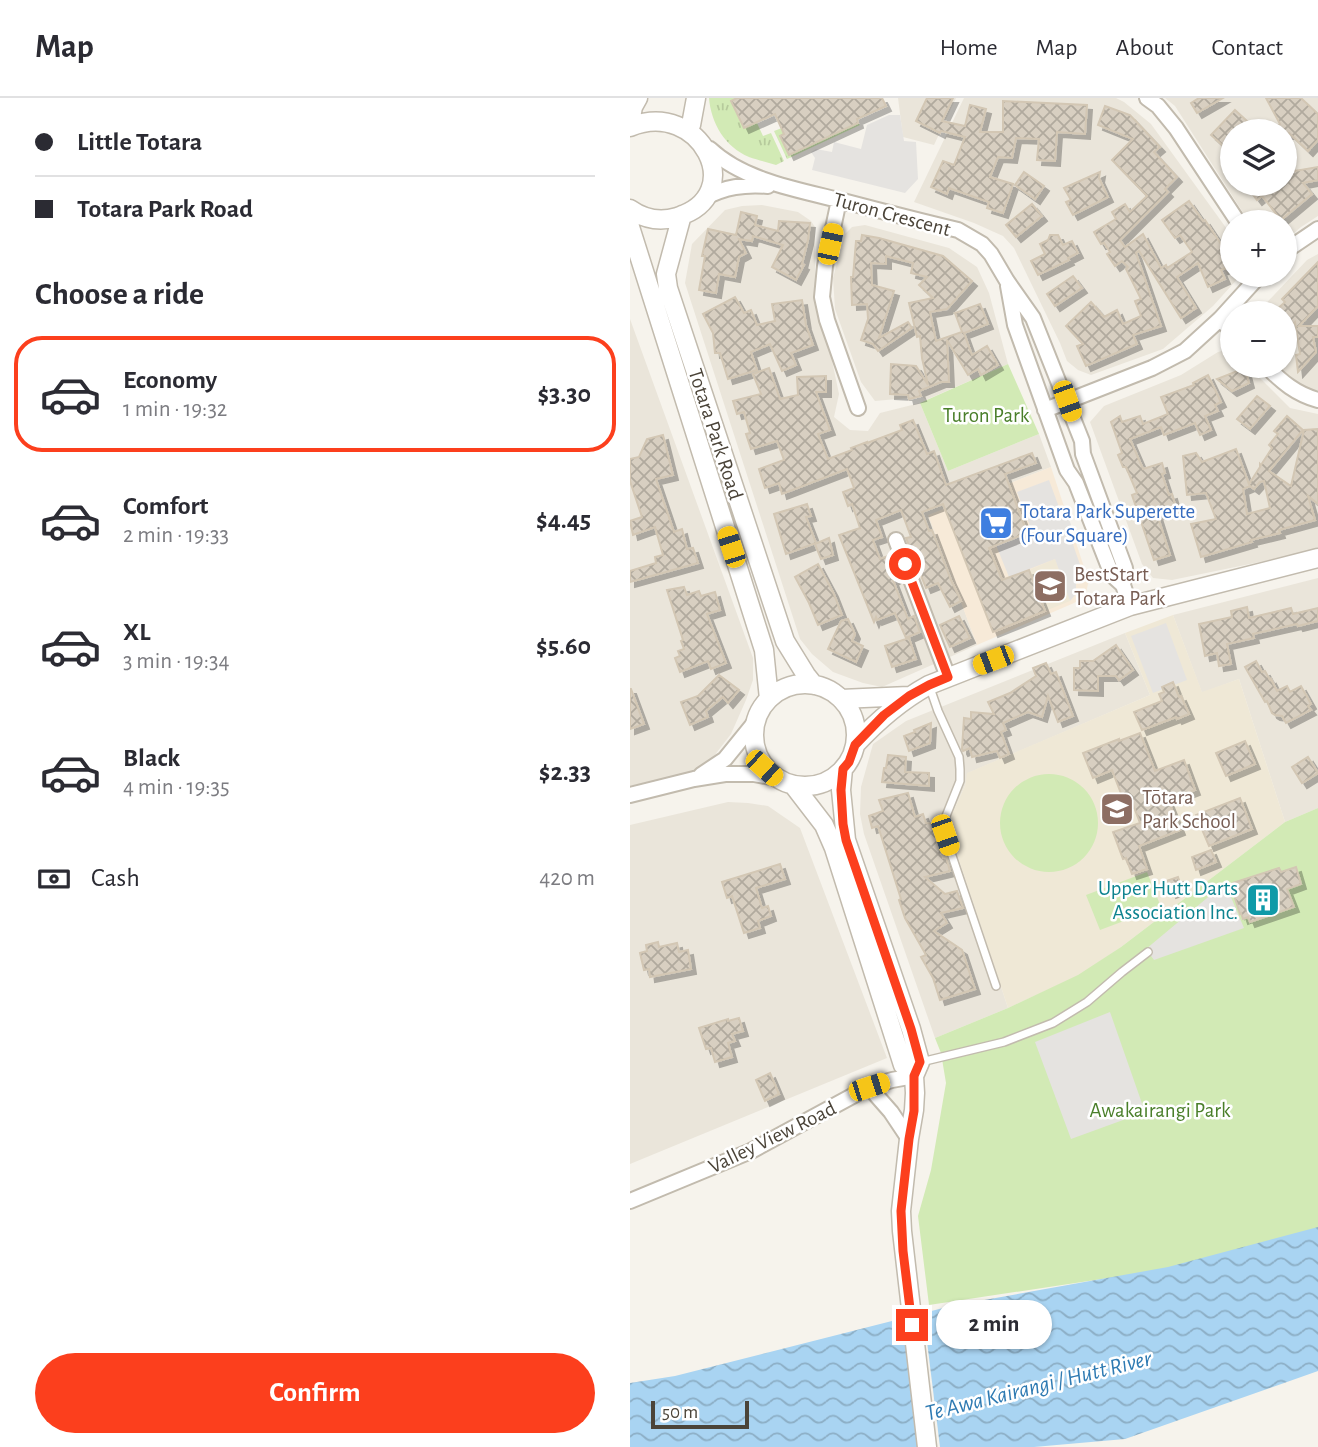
<!DOCTYPE html>
<meta charset="utf-8">
<style>
:root{--surface:#fff;--page:#f7f7f7;--text:#2b2b33;--muted:#7c7c81;--line:#e1e1e2;--accent:#fc3f1d}
body{margin:0;font-family:"Alegreya Sans",sans-serif;background:var(--page);color:var(--text);height:100vh;display:flex;flex-direction:column;font-size:26px;white-space:nowrap}
*{box-sizing:border-box;margin:0}
p{font-size:23px;color:var(--muted)}
.icon{flex:none;width:38px;height:38px;fill:none;stroke:currentColor;stroke-width:2;stroke-linecap:round;stroke-linejoin:round}
.map{position:relative;flex:1;overflow:hidden}
.sheet{display:flex;flex-direction:column;background:var(--surface);width:630px}
.sheet>*{flex:none}
.banner{display:grid;align-content:center;height:154px;padding:0 35px;background:var(--surface)}
.fabs{position:absolute;left:590px;top:21px;display:grid;gap:14px}
.fabs a{display:grid;place-items:center;width:77px;height:77px;border-radius:50%;background:var(--surface);box-shadow:0 2px 5px #0004;font-size:35px}
.scale{position:absolute;left:21px;bottom:18px;width:98px;box-sizing:border-box;padding-left:7px;border:4px solid #4b4439;border-top:0;font-size:19px;line-height:24px;white-space:nowrap;color:#4b4439;-webkit-text-stroke:5px #fff;paint-order:stroke}
.end{position:absolute;width:32px;height:32px;margin:-16px;border:9px solid #fc3f1d;background:#fff;box-shadow:0 0 0 4px #fff}
.from{border-radius:50%}
.bubble{position:absolute;height:49px;border-radius:24px;background:var(--surface);box-shadow:0 2px 5px #0004;font-size:23px;font-weight:600;line-height:49px;text-align:center}
.car{position:absolute;width:21px;height:42px;margin:-21px -10px;border-radius:9px;box-shadow:0 0 5px 2px #0007;background:linear-gradient(#f5c518 24%,#345 0 40%,#f5c518 0 76%,#345 0 86%,#f5c518 0)}
.banner b{display:flex;align-items:center;gap:24px;height:66px;font-size:26px}
.banner b+b{border-top:2px solid var(--line)}
.banner i{width:18px;height:18px;background:var(--text)}
ul{padding:0;list-style:none}
li{display:flex;align-items:center;gap:21px;height:116px;margin:0 14px 10px;padding:0 21px;border:4px solid transparent;border-radius:28px}
li div{flex:1}
li b{display:block;font-size:26px}
li em{font-style:normal;font-weight:600}
li.current{border-color:var(--accent)}
li>.icon{width:63px;height:63px;stroke-width:1.5}
h2{padding:0 35px;font-size:32px;line-height:84px}
.pay{display:flex;align-items:center;gap:18px;height:77px;padding:0 35px;font-size:26px}
.pay p{margin-inline-start:auto}
.cta{display:flex;gap:14px;margin-top:auto;padding:14px 35px}
.cta a{flex:1;height:80px;border-radius:42px;background:var(--accent);color:#fff;font-size:28px;font-weight:600;line-height:80px;text-align:center}
header{display:flex;align-items:center;gap:42px;box-sizing:border-box;height:98px;padding:0 35px;background:var(--surface);border-bottom:2px solid var(--line)}
header strong{font-size:33px}
nav{display:flex;gap:38px;margin-inline-start:auto;font-size:24px}
main{display:flex;flex:1;min-height:0}
.map>svg:first-child{display:block}
</style>
<header>
<strong>Map</strong>
<nav><a>Home</a><a>Map</a><a>About</a><a>Contact</a></nav>
</header>
<main>
<section class="sheet">
<div class="banner">
<b><i class="from"></i>Little Totara</b>
<b><i></i>Totara Park Road</b>
</div>
<h2>Choose a ride</h2>
<ul>
<li class="current"><svg class="icon" aria-label="car" viewBox="0 0 24 24"><path d="M5 17H2v-5l4-1 3-4h7l3 4 3 1v5h-3M9 17h6M6 11h13"/><circle cx="7" cy="17" r="2"/><circle cx="17" cy="17" r="2"/></svg><div><b>Economy</b><p>1 min · 19:32</p></div><em>$3.30</em></li>
<li><svg class="icon" aria-label="car" viewBox="0 0 24 24"><path d="M5 17H2v-5l4-1 3-4h7l3 4 3 1v5h-3M9 17h6M6 11h13"/><circle cx="7" cy="17" r="2"/><circle cx="17" cy="17" r="2"/></svg><div><b>Comfort</b><p>2 min · 19:33</p></div><em>$4.45</em></li>
<li><svg class="icon" aria-label="car" viewBox="0 0 24 24"><path d="M5 17H2v-5l4-1 3-4h7l3 4 3 1v5h-3M9 17h6M6 11h13"/><circle cx="7" cy="17" r="2"/><circle cx="17" cy="17" r="2"/></svg><div><b>XL</b><p>3 min · 19:34</p></div><em>$5.60</em></li>
<li><svg class="icon" aria-label="car" viewBox="0 0 24 24"><path d="M5 17H2v-5l4-1 3-4h7l3 4 3 1v5h-3M9 17h6M6 11h13"/><circle cx="7" cy="17" r="2"/><circle cx="17" cy="17" r="2"/></svg><div><b>Black</b><p>4 min · 19:35</p></div><em>$2.33</em></li>
</ul>
<div class="pay"><svg class="icon" aria-label="cash" viewBox="0 0 24 24"><path d="M3 7h18v10H3z"/><circle cx="12" cy="12" r="2"/></svg>Cash<p>420 m</p></div>
<div class="cta"><a>Confirm</a></div>
</section>
<div class="map">
<svg width="688" height="1349" viewBox="0 0 688 1349">
<defs>
<pattern id="grass-tufts" width="24" height="20" patternUnits="userSpaceOnUse" patternTransform="scale(1.75)"><rect width="24" height="20" fill="#d2eab5"/><path d="M3 7l-1-3M5 7V3M7 7l1-3M15 17l-1-3M17 17v-4M19 17l1-3" fill="none" stroke="#b6ca9c"/></pattern>
<pattern id="water-waves" width="16" height="10" patternUnits="userSpaceOnUse" patternTransform="scale(1.75)"><rect width="16" height="10" fill="#a9d4f2"/><path d="M0 5q4-4 8 0t8 0" fill="none" stroke="#8caec5"/></pattern>
<pattern id="building-cross-hatch" width="8" height="8" patternUnits="userSpaceOnUse" patternTransform="scale(1.75)"><rect width="8" height="8" fill="#d8cfc1"/><path d="M0 0l8 8M0 8l8-8" fill="none" stroke="#b1aa9e"/></pattern>
<filter id="shadow"><feDropShadow dx="5" dy="5" stdDeviation="0" flood-color="#0004"/></filter>
</defs>
<rect width="100%" height="100%" fill="#f6f3ec"/>
<path fill="#eae5da" fill-rule="evenodd" d="M268 0H326L304 47 273 39Z
M334 0H486L494 4 521 26 602 138V177H611L583 208 533 251 461 277 448 272 437 263 430 245 384 150 373 138 344 125 284 104Z
M535 0H688V118L671 129 655 143 654 124H619L545 8ZM602 33H654V86H602Z
M132 107 168 114 181 123 185 129V199L197 239 209 296 204 319 220 332 238 333 250 315 290 305 318 373 409 336 421 369 299 417 347 547 252 589 233 585 203 574 182 556 170 541 55 185 62 146 95 112 112 108Z
M235 127 319 150 347 169 359 195 378 266 296 302 289 296 278 300 245 303 231 284 205 211 203 180 215 136 222 129Z
M688 156V295L666 285 649 268H654V215H627L677 162Z
M0 221 123 560V582L116 602 101 636 74 671 0 688Z
M601 251 602 268H618L660 310 688 316V452L542 482 523 480 512 466 460 324 474 308 551 277 588 254Z
M688 480V710L655 724 609 581 572 595 543 517Z
M495 535 520 597 338 675 335 688 321 718 320 735 378 910 305 940 234 736 230 716 231 689 243 646 276 623Z
M98 704 118 705 138 708 170 730 257 960 0 1066V727Z"/>
<path fill="#f7ead8" d="M421 369 457 478 458 486 456 495 451 501 444 505 347 547 298 417Z"/>
<path fill="#efe8d6" d="M425 461 440 503 415 513 399 472Z
M543 517 572 594 609 581 655 724 491 849 448 878 378 910 320 735 321 718 335 688 337 675 520 597 495 535Z"/>
<path fill="url(#grass-tufts)" d="M79 0H107L101 3 114 30 127 25 133 38 141 35 154 63 146 67C137 64 127 62 119 59 95 49 81 25 79 0Z
M228 25 230 27 157 61 144 33 152 30 159 34 150 39 159 57Z"/>
<path fill="#d2eab5" d="M378 266 409 336 318 373 290 305Z
M370 725a49 49 0 1 1 98 0a49 49 0 1 1-98 0Z
M688 710V1145L571 1166 299 1207 288 1118 301 1072 316 985 311 955 305 940 378 910 448 877 491 849 655 724Z
M517 774 531 809 470 832 456 797Z"/>
<path fill="#e5e3e0" d="M259 17H270L274 43 286 44 288 81 275 95 182 72 185 60 181 54 186 51 202 54 204 44 231 51 237 27Z
M419 382 433 420 438 418 443 433 439 435 455 481 446 485V496L440 503 425 461 379 479 366 447 402 433 387 394Z
M536 525 557 582 523 595 501 538Z
M595 785 614 830 524 862 516 851Z
M480 914 515 1014 441 1041 405 944Z"/>
<path fill="url(#water-waves)" d="M688 1129V1273L495 1341 404 1349H0V1285L45 1278 321 1208 538 1169Z"/>
<path fill="#f6f3ec" d="M293 1211 310 1349H288L272 1216Z"/>
<path fill="url(#building-cross-hatch)" stroke="#d3c7b4" stroke-width="2" fill-rule="evenodd" filter="url(#shadow)" d="M107 0H252L256 8 227 21 228 25 159 57 150 38 154 36 145 16 114 30 101 3Z
M297 0H323L312 23 335 28 340 7 356 11 350 34H373V3L457 7 455 36 427 34 425 63 407 62 409 41 386 40 382 60 368 59 360 79 383 86 373 115 357 110 359 104 319 90 317 96 301 89 313 63 324 67 335 39 311 33 310 35 286 23Z
M569 0H593L567 15 561 5Z
M636 0H671L688 16V42L678 53 659 35 654 38V33H640L650 26Z
M475 8 500 17 530 49 524 54 547 79 535 91 538 94 490 142 495 149 513 136 531 170 536 167 537 170 562 154 550 137 545 140 532 122 559 103 573 123 575 122 595 152 597 151 602 158V167L591 172 595 181 578 189 568 165 547 179 566 210 551 220 509 153 506 155 531 228 503 237 507 246 456 268 447 248 453 246 436 228 461 204 474 219 487 212 493 226 511 218 505 203 511 201 496 171 498 169 492 163 485 168 477 156 480 154 474 145 471 146 464 134 486 121 482 114 495 106 500 114 517 98 482 62 503 41 468 27Z
M605 12 617 23 608 33H602V56L581 37Z
M662 68 665 73 688 69V82L673 85 682 96 651 122 632 98 627 102 615 86H654V73Z
M394 74 414 88 405 101 385 87Z
M470 74 469 80 478 99 443 117 436 104 441 102 434 90Z
M402 106 412 118 386 139 376 127Z
M111 114 127 118 125 127 148 133 149 123 180 125 178 142 172 166 174 167 166 182 142 169 153 147 123 138 122 143 109 141 116 155 109 159 105 179 89 176 86 195 69 192 75 158H72L78 131 106 137Z
M232 137 249 140 313 158 342 183 317 211 300 214 306 243 332 234 325 215 350 206 358 226 334 235 342 257 357 248 368 267 351 277 348 271 338 277 317 242 319 284H311L289 293 291 298 279 301 278 297 260 296 261 266 286 268 298 287 292 260 290 238 287 239 279 205 303 200 289 187 297 179 281 175 283 165 256 158V166L241 165 242 187 264 193 249 240 278 224 282 230 248 253 243 246 231 242 238 221 237 206 222 207 221 179H223L226 143H231Z
M420 137H428L433 147 442 143 448 155 438 160 439 162 408 177 401 163 415 156 410 146 418 142Z
M688 164V208L669 228H688V239H683L686 254 668 274 666 257 670 256 665 224 654 234V215H643L655 204 652 201Z
M443 178 452 190 425 208 417 196Z
M105 199 114 215 121 212 127 227 145 223 142 206 172 202 176 227 183 247 161 255 166 267 152 273 140 246 121 254 127 272 98 281 90 255H85L83 235 73 216Z
M139 270 150 301 168 297 167 279 196 278V294H186L200 332 188 336 198 361 222 352 221 350 237 344V345L272 332 270 327 283 322 297 356 304 353 316 387 402 355 406 365 375 376 397 435 359 450 372 482 399 472 415 513 363 534 313 406 292 414 299 433 302 432 321 482 331 503 320 509 308 485 296 490 276 440 281 439 271 412 246 422 252 439 243 442 250 461 258 458 266 480 263 482 278 521 284 518 290 534 276 540 265 515 247 522 246 519 244 524 209 437 230 430 222 406 218 408 213 394 224 390 217 371 152 396 149 385 135 390 129 371 154 362 147 343 121 351 116 336 120 335 114 314 107 316 103 303 131 296 123 276Z
M615 270 619 285 602 293 587 281Z
M578 277 591 304 585 307 588 313 575 318 581 332 570 337 565 325 534 337 531 329 500 341 513 371 532 365 535 375 532 376 539 397 542 396 546 410 527 416 540 457 524 462 502 397 507 395 496 369H493L488 357 492 355 481 324 490 318 492 324 510 318 513 326 538 316 531 299 564 287 563 285Z
M627 298 640 308 620 331 607 321Z
M657 318 673 332 639 373 661 388 674 332 688 331V406L678 398 685 422 649 432 650 435 621 442 622 444 571 459 561 426 586 421 576 395 557 397 553 358 566 355 572 364 606 351 619 386 630 369V366L631 367 642 350 639 347 648 336 644 333ZM634 383 640 410 617 416 613 391 620 388 624 391 630 384Z
M33 337 43 377 26 381 44 434 52 431 57 451 63 450 68 465 0 484V473L26 465 25 459 33 457 25 429 3 437 0 423 12 419 0 383V361L9 359 17 341Z
M177 406 181 418 176 419 186 445 156 456 144 416Z
M199 440 203 457 191 461 185 446Z
M188 466 203 494 212 517 188 527 179 505 165 479Z
M54 489 57 497 69 493 71 498 85 494 90 512 77 516 96 565 81 571 78 563 50 574 45 560 50 558 48 553 54 551 51 543 53 542 37 492Z
M617 509 619 520 661 510 663 516 688 510V523L668 528 667 526 623 536 624 540 597 546 601 566 589 568 587 555 575 558 569 526 602 519 601 513Z
M329 518 340 540 320 549 310 527Z
M218 521 225 536 222 543 233 548 226 564 198 551 211 523Z
M279 540 286 561 262 569 255 548Z
M486 547 503 572 489 582 486 578H468V593L444 592V570H450V563H463Z
M626 563 632 574 635 573 640 582 641 581 647 593 657 588 660 594 671 588 681 606 678 608 681 612 656 625 652 618 645 617 642 615 637 603 635 604 615 569Z
M416 565 421 576 426 574 443 618 428 624 418 598 412 619 398 614 373 625 376 632 371 634 379 656 370 660 367 653 342 659 340 650 333 653 332 651 334 620 341 621V614L364 616 358 604 380 595 406 578 403 570Z
M89 577 109 592 98 605 93 599 76 613 78 619 60 627 51 604 68 598Z
M543 584 549 599 551 598 559 616 547 621 546 619 512 632 504 614 532 603 529 596 534 594 532 589Z
M0 591H1L14 626 0 631Z
M301 625 300 645 279 653 274 638 285 634 284 632Z
M510 635 525 673 554 662 565 692 538 702 550 732 509 748 517 771 502 776 496 760 493 761 483 734 510 725 502 704 495 706 482 672 463 680 453 655 489 641V643Z
M615 643 625 666 596 678 586 655Z
M258 657 276 659 275 674 299 675V688L252 684 254 670H256Z
M678 659 688 675 672 685 662 669Z
M278 695 285 719 293 716 296 725 307 726 306 734 313 760 316 759 320 773 295 779 315 796 327 793 333 810 311 815 317 825 304 833 332 852 345 891 310 902 303 880 291 859 296 857 275 820 269 802 271 801 248 728 242 730 239 718 253 713 249 702Z
M610 700 622 731 579 748 566 717Z
M581 752 586 764 566 772 562 759Z
M150 766 155 781 126 790 132 810 138 808 141 818 128 823 130 830 114 835 102 798 97 800 92 784Z
M666 769 671 786 657 791 664 809 620 824 618 819 613 821 611 815 610 816 603 794 605 793 603 785 649 770 651 774Z
M548 779 552 791 541 795 536 783Z
M28 844 29 849 47 845 49 854 58 852 61 871 20 879 19 871 14 872 10 855 17 853 16 847Z
M109 920 113 933 102 936 105 943 98 945 102 959 85 964 81 950 76 951 69 930 98 921V923Z
M140 975 149 996 135 1003 126 982Z"/>
<g fill="none" stroke-linecap="round" stroke-linejoin="round">
<g stroke="#c2bbae" stroke-width="10">
<path id="service" d="M299 587 308 613 329 659 330 671V683L314 723 315 737 366 888
M291 964 374 944 423 925 457 904 492 874 518 854"/>
</g>
<g stroke="#c2bbae" stroke-width="18">
<path id="minor" d="M517 0 528 8 546 30 608 124
M80 51C114 83 169 92 213 103 251 113 290 123 328 132L352 146 361 156 377 183 403 220 452 343 453 356 495 470 493 487
M74 100C95 89 114 86 138 88
M209 102 195 168 192 199 197 222 228 310
M654 154 688 131
M378 188 385 227 437 372 446 385 482 477 493 487 500 508
M590 221 602 233
M636 268C652 284 666 296 688 302
M415 312 522 270 555 253 590 221 630 177
M266 442 318 579
M71 677 95 661 125 624
M0 697 64 681 95 676H124L146 680
M239 989 261 1014 279 1041
M0 1103 121 1053 239 989 262 982 284 978"/>
</g>
<g stroke="#c2bbae" stroke-width="21">
<path id="tertiary" d="M0 24 3 9 8 0
M61 27 66 0
M0 29C70 0 120 97 47 119 30 124 14 121 0 111
M52 117 36 176 38 190 155 543 176 577 184 587
M0 129 134 552 139 601
M124 637a51 51 0 1 1 102 0a51 51 0 1 1-102 0Z
M211 601 279 598
M225 647C247 623 270 603 299 587L500 508 688 460
M213 671 211 692 216 742 281 931 290 964 284 978 285 995 284 1012 279 1041 271 1113 272 1133 297 1349
M164 688 194 727 204 750 273 967 284 978"/>
</g>
<use href="#service" stroke="#fff" stroke-width="7"/>
<use href="#minor" stroke="#fff" stroke-width="14"/>
<use href="#tertiary" stroke="#fff" stroke-width="18"/>
</g>
<g fill="none" stroke-linecap="round" stroke-linejoin="round">
<path stroke="#fc3f1d" stroke-width="9" d="M275 466 318 579 299 587 279 598 254 617 225 647 219 664 213 671 211 692 213 726 216 742 281 931 290 964 284 978V1013L279 1041 271 1113 273 1153 282 1227"/>
</g>
<defs>
<g id="supermarket-square" transform="scale(1.75)"><rect x="-9" y="-9" width="18" height="18" rx="4" fill="#3f7fe0" stroke="#fff"/><path d="M-6-5.5h2.5l.6 2H6L4.5 2H-2.5L-4.4-4H-6ZM-1.5 3.2a1.3 1.3 0 1 0 .1 0ZM3 3.2a1.3 1.3 0 1 0 .1 0Z" fill="#fff"/></g>
<g id="school-square" transform="scale(1.75)"><rect x="-9" y="-9" width="18" height="18" rx="4" fill="#8d6e63" stroke="#fff"/><path d="M0-5L7-2L0 1L-7-2ZM-4 1L0 2.5L4 1V4Q0 6-4 4Z" fill="#fff"/></g>
<g id="building-square" transform="scale(1.75)"><rect x="-9" y="-9" width="18" height="18" rx="4" fill="#0f9aa8" stroke="#fff"/><path d="M-4-6H4V6H1V3H-1V6H-4ZM-2.5-4.3h1.7v1.8h-1.7ZM.8-4.3h1.7v1.8H.8ZM-2.5-1h1.7V.8h-1.7ZM.8-1h1.7V.8H.8Z" fill="#fff"/></g>
</defs>
<g fill-rule="evenodd">
<use href="#supermarket-square" x="366" y="425"/>
<use href="#school-square" x="420" y="488"/>
<use href="#school-square" x="487" y="711"/>
<use href="#building-square" x="633" y="802"/>
</g>
<g text-anchor="middle" stroke-width="5" stroke-linejoin="round" paint-order="stroke">
<g font-size="21" fill="#4b4439" stroke="#fff">
<text transform="translate(262 116) rotate(15)" y="7">Turon Crescent</text>
<text transform="translate(86 336) rotate(72)" y="7">Totara Park Road</text>
<text transform="translate(142 1039) rotate(-26)" y="7">Valley View Road</text>
</g>
<g font-size="21" fill="#4a7f2a" stroke="#fff">
<text x="356" y="324">Turon Park</text>
<text x="530" y="1019">Awakairangi Park</text>
</g>
<g font-size="21" fill="#366cbe" stroke="#fff" text-anchor="start">
<text x="390" y="420">Totara Park Superette<tspan x="390" dy="24">(Four Square)</tspan></text>
</g>
<g font-size="21" fill="#785e54" stroke="#fff" text-anchor="start">
<text x="444" y="483">BestStart<tspan x="444" dy="24">Totara Park</tspan></text>
<text x="512" y="706">Tōtara<tspan x="512" dy="24">Park School</tspan></text>
</g>
<g font-size="21" fill="#0d838f" stroke="#fff" text-anchor="end">
<text x="608" y="797">Upper Hutt Darts<tspan x="608" dy="24">Association Inc.</tspan></text>
</g>
<g font-size="23" font-style="italic" fill="#2e7ab2" stroke="#fff">
<text transform="translate(408 1287) rotate(-14)" y="8">Te Awa Kairangi / Hutt River</text>
</g>
</g>
</svg>
<div class="fabs">
<a><svg class="icon" aria-label="layers" viewBox="0 0 24 24"><path d="M12 4l9 5-9 5-9-5zM3 14l9 5 9-5"/></svg></a>
<a>+</a>
<a>−</a>
</div>
<div class="scale">50 m</div>
<i class="end from" style="left:275px;top:466px"></i>
<i class="end" style="left:282px;top:1227px"></i>
<div class="bubble" style="left:306px;top:1202px;width:116px">2 min</div>
<i class="car" style="left:200px;top:146px;rotate:12deg"></i>
<i class="car" style="left:437px;top:303px;rotate:160deg"></i>
<i class="car" style="left:101px;top:449px;rotate:342deg"></i>
<i class="car" style="left:363px;top:562px;rotate:249deg"></i>
<i class="car" style="left:134px;top:670px;rotate:132deg"></i>
<i class="car" style="left:315px;top:737px;rotate:161deg"></i>
<i class="car" style="left:239px;top:989px;rotate:72deg"></i>
</div>
</main>
